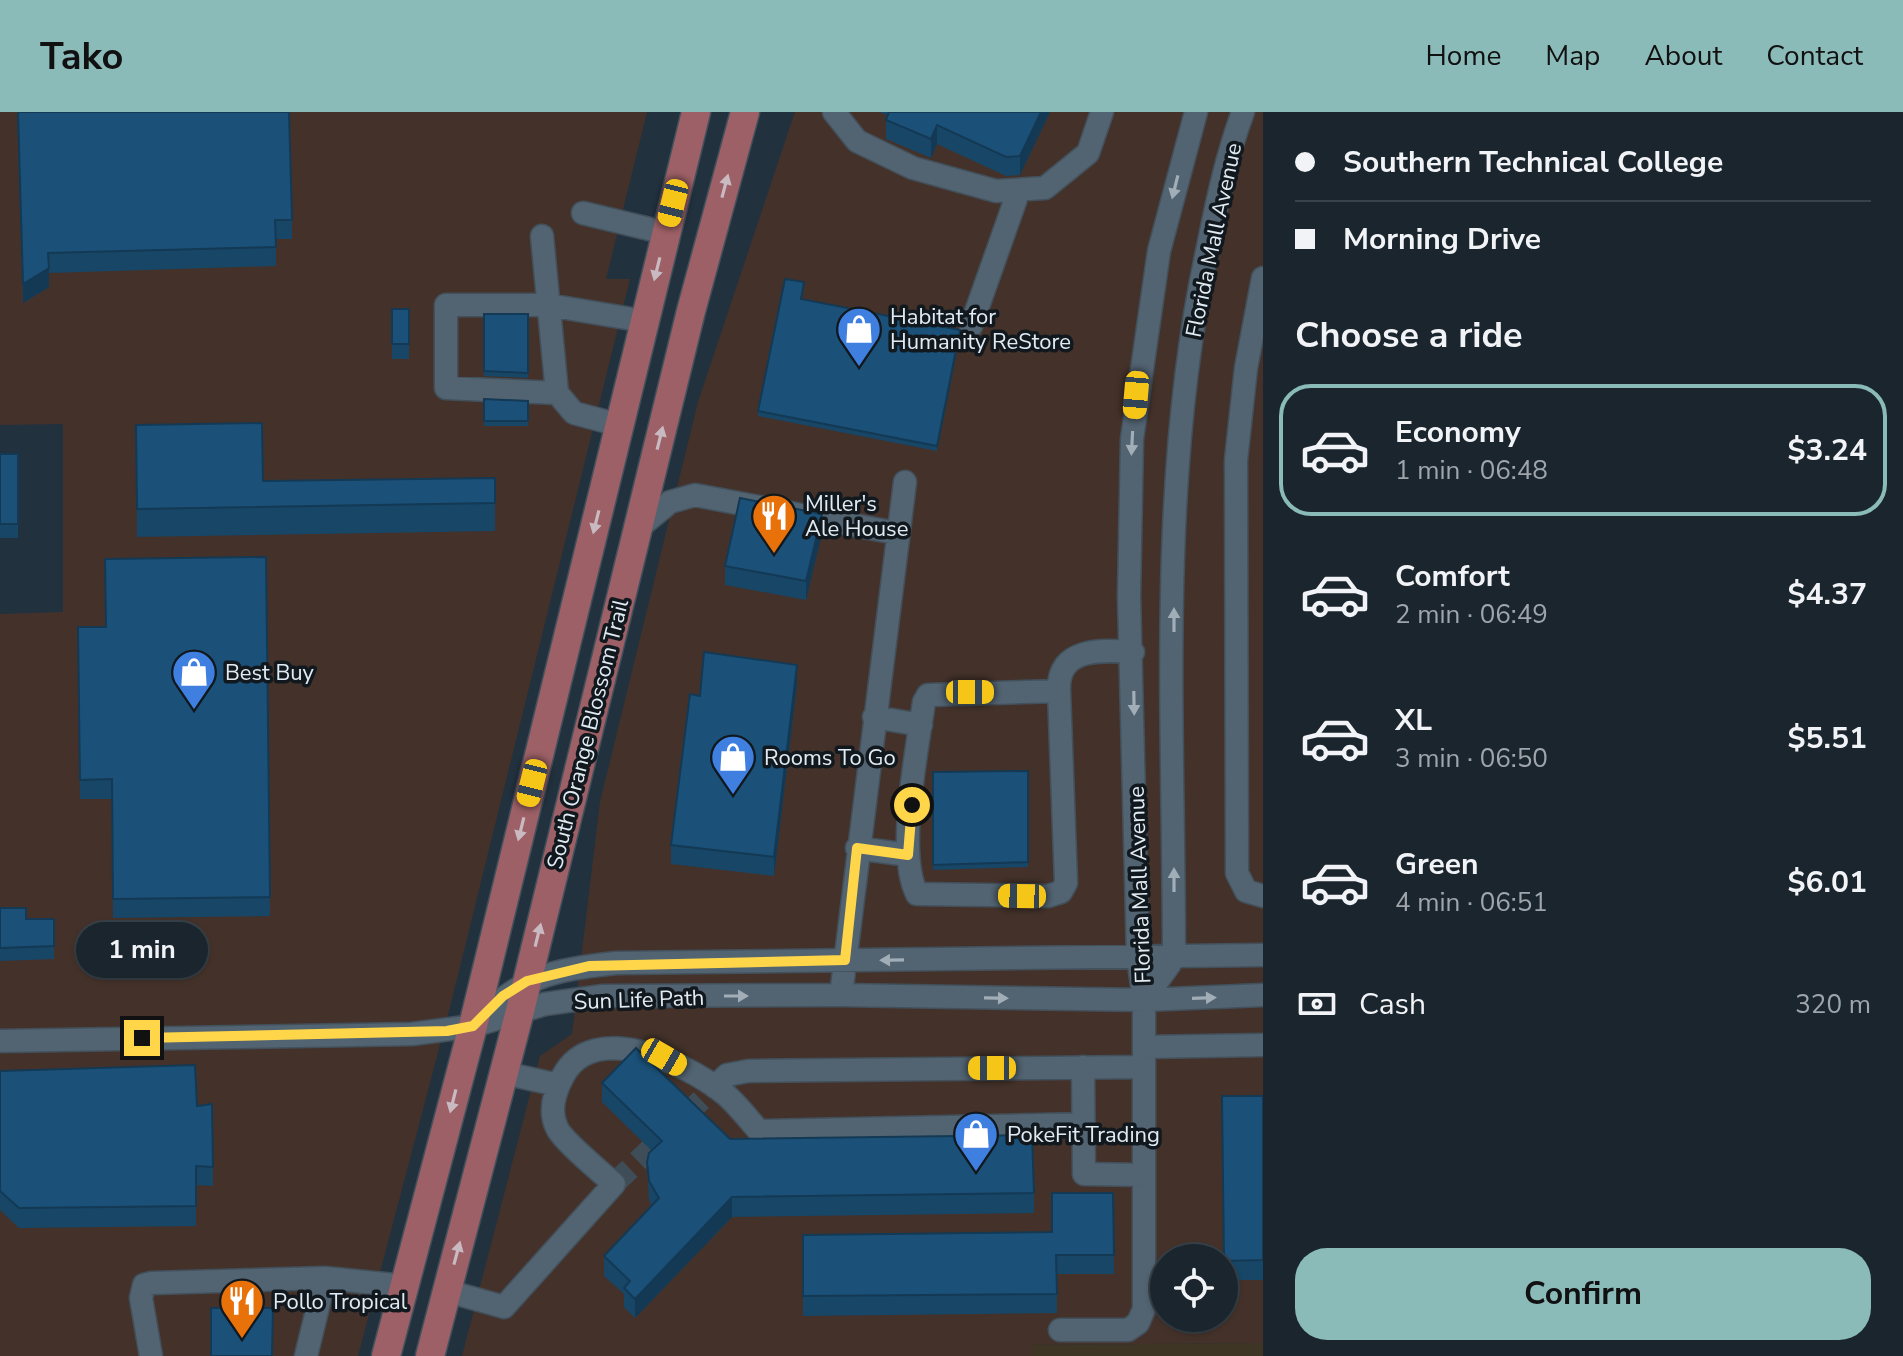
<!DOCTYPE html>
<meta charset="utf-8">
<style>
:root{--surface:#1a252e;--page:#232d36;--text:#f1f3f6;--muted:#9fa5aa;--line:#38424a;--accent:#8bbbb9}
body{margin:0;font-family:"Nunito Sans",sans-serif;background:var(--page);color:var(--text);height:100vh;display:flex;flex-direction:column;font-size:30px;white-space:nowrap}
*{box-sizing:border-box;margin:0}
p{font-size:26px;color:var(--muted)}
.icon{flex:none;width:44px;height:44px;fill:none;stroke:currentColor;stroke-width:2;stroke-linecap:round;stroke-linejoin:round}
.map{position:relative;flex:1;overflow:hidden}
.side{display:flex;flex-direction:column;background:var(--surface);width:640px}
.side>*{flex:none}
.banner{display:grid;align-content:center;height:176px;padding:0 32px;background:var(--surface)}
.tools{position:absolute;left:1150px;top:1132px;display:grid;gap:16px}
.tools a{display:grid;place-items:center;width:88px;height:88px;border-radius:50%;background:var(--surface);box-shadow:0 2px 6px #0004,0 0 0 2px var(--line);font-size:40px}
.end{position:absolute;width:36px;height:36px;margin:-18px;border:10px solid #ffd54a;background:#111;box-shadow:0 0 0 4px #111}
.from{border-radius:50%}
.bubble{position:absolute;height:56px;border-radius:28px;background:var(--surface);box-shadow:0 2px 6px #0004,0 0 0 2px var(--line);font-size:26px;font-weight:700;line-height:56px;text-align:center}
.car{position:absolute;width:24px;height:48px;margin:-24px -12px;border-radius:10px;box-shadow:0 0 6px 2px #0007;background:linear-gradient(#f5c518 24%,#345 0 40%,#f5c518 0 76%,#345 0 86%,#f5c518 0)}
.banner b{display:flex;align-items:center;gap:28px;height:76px;font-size:30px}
.banner b+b{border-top:2px solid var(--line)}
.banner i{width:20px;height:20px;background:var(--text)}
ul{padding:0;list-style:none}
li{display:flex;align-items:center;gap:24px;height:132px;margin:0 16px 12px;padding:0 16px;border:4px solid transparent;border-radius:32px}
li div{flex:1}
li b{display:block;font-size:30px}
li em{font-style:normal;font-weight:700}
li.current{border-color:var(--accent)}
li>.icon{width:72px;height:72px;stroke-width:1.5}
h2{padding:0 32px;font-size:36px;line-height:96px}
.pay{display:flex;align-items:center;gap:20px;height:88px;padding:0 32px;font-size:30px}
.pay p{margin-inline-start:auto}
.primary-button{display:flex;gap:16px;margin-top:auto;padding:16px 32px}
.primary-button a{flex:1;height:92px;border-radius:32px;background:var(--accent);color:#111;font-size:32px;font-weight:700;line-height:92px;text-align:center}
header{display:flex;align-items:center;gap:48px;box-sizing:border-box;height:112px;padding:0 40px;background:var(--accent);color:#111}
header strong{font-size:38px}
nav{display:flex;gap:44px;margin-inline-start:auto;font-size:28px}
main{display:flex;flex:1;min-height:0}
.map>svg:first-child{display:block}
</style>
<header>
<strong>Tako</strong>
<nav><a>Home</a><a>Map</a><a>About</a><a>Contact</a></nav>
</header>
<main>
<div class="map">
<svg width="1263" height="1244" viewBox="0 0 1263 1244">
<rect width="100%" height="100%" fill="#22313e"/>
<path fill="#44322a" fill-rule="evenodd" d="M0 0H647L606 167H630L451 891 358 1244H0V502L63 500V312L0 313Z
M795 0H1263V1231L1032 1233V1244H462L540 944 572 922 600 690 698 290ZM1164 1146H1224V1206H1164Z"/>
<path fill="#3f3525" d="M1263 1231V1244H1032V1233Z"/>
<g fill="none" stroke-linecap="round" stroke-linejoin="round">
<path stroke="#3f4d59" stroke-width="22" stroke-dasharray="22 11" stroke-linecap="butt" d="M614 1072 715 975"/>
<g stroke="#42505b" stroke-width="25">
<path id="minor" d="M834 0 857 29 913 56 996 79 1045 76 1088 41 1102 0
M583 101 666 121
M542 124 557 281
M1263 166 1246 256 1236 348 1237 761 1246 779 1263 784
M971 214 1019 78
M619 313 574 301 557 281 446 276V193H548L644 209
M637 417 670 390 695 383 896 421
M1059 579 928 583 924 590C917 638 896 741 917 782L1048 784 1061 780 1066 771 1059 579C1057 535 1101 538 1133 540
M874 605 921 613
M857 736 908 743
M841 883 905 370
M1144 888 1174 846C1174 609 1157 367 1208 135 1217 90 1227 43 1243 0
M477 910C522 864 552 858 616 851L1263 843
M0 929 412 922 473 914 545 892 603 884 841 883 1144 888 1263 883
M1144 935 1263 933
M1083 955 1084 1062 1144 1063
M504 961 558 973
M715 975 727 963 748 959 1144 955
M447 1179 504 1195 614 1072C601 1060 563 1029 557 1016 548 998 555 979 563 964 593 907 685 951 721 979 735 989 747 1006 759 1019L1084 1012
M1060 1218H1128L1138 1211 1144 1197V888L1138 845 1129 484 1132 327 1159 139 1196 0
M151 1244 141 1186 144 1173 152 1171 325 1166 405 1174
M306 1244 325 1166"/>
</g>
<g stroke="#42505b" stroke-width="31">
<path id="major" d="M386 1244 473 914 696 0
M430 1244 520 899 691 199 745 0"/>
</g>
<use href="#minor" stroke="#526371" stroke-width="22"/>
<use href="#major" stroke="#9c6066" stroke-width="28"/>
</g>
<path fill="#174667" d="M17 0 292 108V127H276V154L49 161V175L23 191Z
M880 0H1050L1020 63 1006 64 937 32 931 46 886 27V8L888 4Z
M804 175 802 187 960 223 937 339 758 304V299Z
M392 197H409V247H392Z
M484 202H528V266L484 264Z
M484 287 528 289V314H484Z
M136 313 263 369 495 366V419L137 425Z
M0 342H18V426H0Z
M822 421 806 488 725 473V454Z
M266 445 270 804 113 806 112 687H80L78 515H106Z
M797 572 774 764 671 752V733L700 584Z
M1028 659V755L933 758V660Z
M0 796 26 807H54V847L0 849Z
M0 959 197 994 213 1055V1074L196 1073V1114L19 1116 0 1098Z
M602 971 730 1027 1034 1081V1101L732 1105 635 1206 624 1195V1182L604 1164V1144L652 1094 649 1088 647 1050 652 1039 602 990Z
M1222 984H1263V1168H1224Z
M1113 1081 1114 1162H1057V1201L803 1204V1123L1052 1120Z"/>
<path fill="#133954" d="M1041 0H1050L1020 63V44Z
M937 13V32L931 46V27Z
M49 156V175L23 191V172Z
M960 218V223L937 339V334Z
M822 402V421L806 488V469Z
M797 553V572L774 764V745Z
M732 1085V1105L635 1206V1187Z"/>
<path fill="#1b5178" stroke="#133954" stroke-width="2" d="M18 0H289L292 108H275L276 135 48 141 49 156 23 172Z
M889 0H1041L1020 44 1006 45 937 13 931 27 886 8Z
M785 167 804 170 801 187 960 218 937 334 758 299Z
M392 197H409V232H392Z
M484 202H528V261L484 259Z
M484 287 528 289V309H484Z
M262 311 263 369 495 366V391L137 397 136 313Z
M0 342H18V412H0Z
M740 386 822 402 806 469 725 454Z
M266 445 270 785 113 787 112 667 80 668 78 515H106L105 447Z
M704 540 797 553 774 745 671 733 690 582 700 584Z
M1028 659V750L933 753V660Z
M0 796H26V807H54V834L0 836Z
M636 936 730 1027 1032 1023 1034 1081 732 1085 635 1187 624 1176 630 1169 604 1144 659 1086 649 1069 647 1050 649 1041 662 1029 602 971Z
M195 953 197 994 212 992 213 1055 196 1054V1094L19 1096 0 1079V959Z
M1222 984H1263V1148L1224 1149Z
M1052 1081H1113L1114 1143H1056L1057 1182 803 1184V1123L1052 1120Z
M211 1196H273L272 1244H211Z"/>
<defs><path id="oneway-solid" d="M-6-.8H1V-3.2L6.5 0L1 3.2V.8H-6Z" transform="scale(2)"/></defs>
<g fill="#c9bac2">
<use href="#oneway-solid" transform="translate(725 74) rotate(-75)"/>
<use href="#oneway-solid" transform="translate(657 157) rotate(104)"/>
<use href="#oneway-solid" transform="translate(660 326) rotate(-76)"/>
<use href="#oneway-solid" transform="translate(596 410) rotate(104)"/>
<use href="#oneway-solid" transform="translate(521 717) rotate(104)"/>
<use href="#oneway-solid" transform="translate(538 823) rotate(-76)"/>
<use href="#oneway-solid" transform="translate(453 989) rotate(104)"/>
<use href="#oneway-solid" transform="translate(457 1141) rotate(-75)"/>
</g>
<g fill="#a1aeb8">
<use href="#oneway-solid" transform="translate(1175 75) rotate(104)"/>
<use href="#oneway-solid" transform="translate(1132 331) rotate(93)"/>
<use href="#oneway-solid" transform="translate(1174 508) rotate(-90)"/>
<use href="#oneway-solid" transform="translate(1134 591) rotate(89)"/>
<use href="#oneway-solid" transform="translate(1174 768) rotate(-90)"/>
<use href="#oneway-solid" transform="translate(892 848) rotate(179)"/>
<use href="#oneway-solid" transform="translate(736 884)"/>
<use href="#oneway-solid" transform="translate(996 886) rotate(1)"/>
<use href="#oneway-solid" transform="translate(1204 886) rotate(-2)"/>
</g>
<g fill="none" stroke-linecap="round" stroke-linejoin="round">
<path stroke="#ffd54a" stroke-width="10" d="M142 926 447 919 473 914 503 884 527 869 589 854 845 848 857 736 908 743 912 693"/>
</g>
<defs>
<g id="shop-pin" transform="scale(2.3)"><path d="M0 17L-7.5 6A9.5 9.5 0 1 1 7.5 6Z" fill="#3f7fe0" stroke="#11181e"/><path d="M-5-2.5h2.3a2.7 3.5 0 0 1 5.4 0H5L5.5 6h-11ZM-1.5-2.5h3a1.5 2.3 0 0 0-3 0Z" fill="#fff"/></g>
<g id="restaurant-pin" transform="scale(2.3)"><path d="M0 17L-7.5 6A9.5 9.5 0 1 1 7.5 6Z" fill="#e8710a" stroke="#11181e"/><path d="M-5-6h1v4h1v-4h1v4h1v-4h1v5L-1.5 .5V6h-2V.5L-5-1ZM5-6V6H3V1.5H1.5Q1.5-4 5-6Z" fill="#fff"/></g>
</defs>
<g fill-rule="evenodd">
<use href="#shop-pin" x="859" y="217"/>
<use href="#restaurant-pin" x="774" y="404"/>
<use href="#shop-pin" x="194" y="560"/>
<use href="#shop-pin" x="733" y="645"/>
<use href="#shop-pin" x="976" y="1022"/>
<use href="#restaurant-pin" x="242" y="1189"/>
</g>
<g text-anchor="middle" stroke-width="7" stroke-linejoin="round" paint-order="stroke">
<g font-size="22" fill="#e1ebf3" stroke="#11181e">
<text transform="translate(1213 128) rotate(-78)" y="8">Florida Mall Avenue</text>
<text transform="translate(587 622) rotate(-76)" y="8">South Orange Blossom Trail</text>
<text transform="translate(1139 773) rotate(-92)" y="8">Florida Mall Avenue</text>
<text transform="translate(639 887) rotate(-2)" y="8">Sun Life Path</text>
</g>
<g font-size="22" fill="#e1ebf3" stroke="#11181e" text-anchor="start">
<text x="890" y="212">Habitat for<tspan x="890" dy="25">Humanity ReStore</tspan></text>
<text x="805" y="399">Miller's<tspan x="805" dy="25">Ale House</tspan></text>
<text x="225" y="568">Best Buy</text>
<text x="764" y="653">Rooms To Go</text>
<text x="1007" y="1030">PokeFit Trading</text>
<text x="273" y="1197">Pollo Tropical</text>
</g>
</g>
</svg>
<div class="tools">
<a><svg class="icon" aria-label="locate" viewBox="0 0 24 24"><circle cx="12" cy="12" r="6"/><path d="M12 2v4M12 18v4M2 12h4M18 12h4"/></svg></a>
</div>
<i class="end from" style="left:912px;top:693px"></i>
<i class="end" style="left:142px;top:926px"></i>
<div class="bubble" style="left:76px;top:810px;width:132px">1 min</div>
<i class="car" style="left:673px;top:91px;rotate:194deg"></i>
<i class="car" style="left:1136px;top:283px;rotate:185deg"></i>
<i class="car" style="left:970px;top:580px;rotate:90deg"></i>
<i class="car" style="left:532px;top:671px;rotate:194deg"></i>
<i class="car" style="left:1022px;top:784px;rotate:271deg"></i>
<i class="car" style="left:664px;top:945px;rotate:120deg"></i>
<i class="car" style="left:992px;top:956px;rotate:270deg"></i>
</div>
<section class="side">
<div class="banner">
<b><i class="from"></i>Southern Technical College</b>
<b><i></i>Morning Drive</b>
</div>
<h2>Choose a ride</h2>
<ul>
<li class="current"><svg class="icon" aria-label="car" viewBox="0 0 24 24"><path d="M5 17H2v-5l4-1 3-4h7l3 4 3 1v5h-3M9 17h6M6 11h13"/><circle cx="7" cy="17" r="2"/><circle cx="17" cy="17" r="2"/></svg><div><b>Economy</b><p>1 min · 06:48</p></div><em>$3.24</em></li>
<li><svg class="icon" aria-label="car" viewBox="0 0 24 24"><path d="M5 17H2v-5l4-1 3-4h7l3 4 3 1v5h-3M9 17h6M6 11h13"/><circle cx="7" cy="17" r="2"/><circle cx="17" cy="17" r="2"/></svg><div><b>Comfort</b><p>2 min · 06:49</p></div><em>$4.37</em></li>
<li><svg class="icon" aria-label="car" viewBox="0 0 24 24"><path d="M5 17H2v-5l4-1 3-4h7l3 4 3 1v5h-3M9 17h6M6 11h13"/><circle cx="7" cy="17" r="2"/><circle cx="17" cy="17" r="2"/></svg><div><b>XL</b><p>3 min · 06:50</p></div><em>$5.51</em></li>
<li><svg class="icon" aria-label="car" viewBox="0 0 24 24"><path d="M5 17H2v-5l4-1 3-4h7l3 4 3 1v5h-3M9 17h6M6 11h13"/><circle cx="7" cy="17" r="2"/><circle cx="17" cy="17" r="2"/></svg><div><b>Green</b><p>4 min · 06:51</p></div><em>$6.01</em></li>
</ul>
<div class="pay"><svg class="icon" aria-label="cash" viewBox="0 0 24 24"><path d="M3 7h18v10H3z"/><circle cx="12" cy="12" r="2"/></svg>Cash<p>320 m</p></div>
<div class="primary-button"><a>Confirm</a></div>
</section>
</main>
